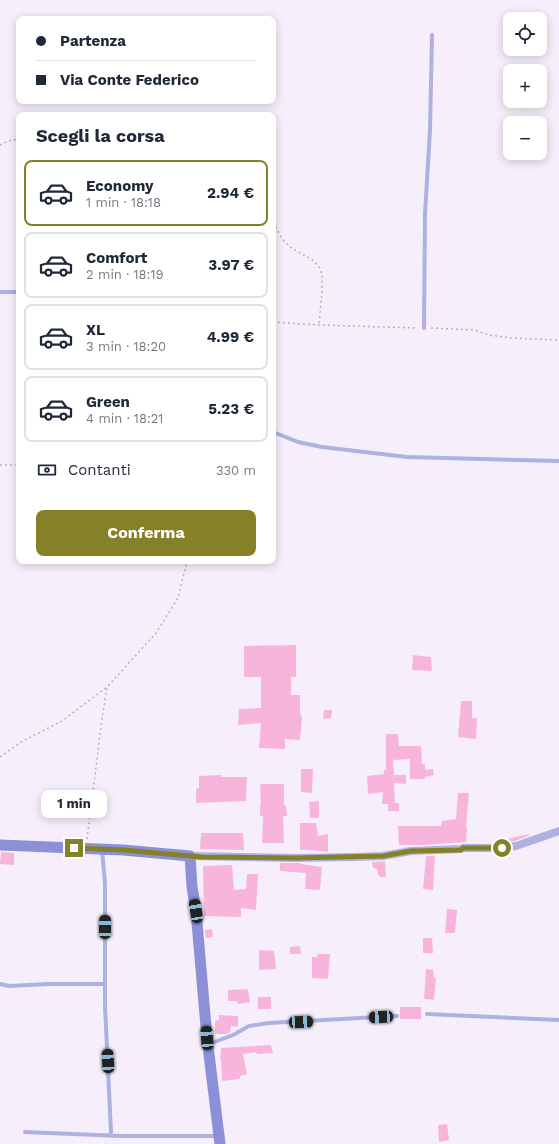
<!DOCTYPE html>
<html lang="it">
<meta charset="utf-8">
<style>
:root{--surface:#fff;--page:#f2f2f3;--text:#1f2937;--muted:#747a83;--line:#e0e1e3;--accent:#858129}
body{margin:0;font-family:"Work Sans",sans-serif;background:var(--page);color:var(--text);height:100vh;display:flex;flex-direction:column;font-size:15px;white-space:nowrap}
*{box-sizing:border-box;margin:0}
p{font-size:13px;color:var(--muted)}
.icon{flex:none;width:22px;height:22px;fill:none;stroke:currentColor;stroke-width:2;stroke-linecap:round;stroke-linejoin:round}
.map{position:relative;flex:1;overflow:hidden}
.side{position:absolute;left:16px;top:112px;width:260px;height:452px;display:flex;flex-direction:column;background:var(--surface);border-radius:8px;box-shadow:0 2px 10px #0003}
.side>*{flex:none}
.guide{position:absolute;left:16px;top:16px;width:260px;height:88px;border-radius:8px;box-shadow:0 2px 10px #0003;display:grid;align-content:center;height:88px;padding:0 20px;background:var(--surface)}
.controls{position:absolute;left:503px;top:12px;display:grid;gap:8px}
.controls a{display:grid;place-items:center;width:44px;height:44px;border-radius:8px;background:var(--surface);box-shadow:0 2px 10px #0003;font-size:20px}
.end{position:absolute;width:18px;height:18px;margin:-9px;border:5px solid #858129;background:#fff;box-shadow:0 0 0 2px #fff}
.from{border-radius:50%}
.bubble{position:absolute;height:28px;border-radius:8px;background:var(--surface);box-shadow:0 2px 10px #0003;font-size:13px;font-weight:700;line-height:28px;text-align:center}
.car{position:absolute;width:12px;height:24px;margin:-12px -6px;border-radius:5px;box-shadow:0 0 3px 1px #0007;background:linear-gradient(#222 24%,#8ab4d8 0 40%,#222 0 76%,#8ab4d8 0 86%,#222 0)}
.guide b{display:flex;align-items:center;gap:14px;height:38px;font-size:15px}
.guide b+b{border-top:1px solid var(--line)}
.guide i{width:10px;height:10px;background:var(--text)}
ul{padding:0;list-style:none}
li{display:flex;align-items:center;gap:12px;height:66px;margin:0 8px 6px;padding:0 12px;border:2px solid var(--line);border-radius:8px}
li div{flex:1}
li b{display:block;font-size:15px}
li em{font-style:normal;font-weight:700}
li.active{border-color:var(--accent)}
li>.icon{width:36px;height:36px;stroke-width:1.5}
h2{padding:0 20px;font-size:18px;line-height:48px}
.pay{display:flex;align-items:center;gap:10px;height:44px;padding:0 20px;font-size:15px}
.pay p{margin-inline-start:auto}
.primary-button{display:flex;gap:8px;margin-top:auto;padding:8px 20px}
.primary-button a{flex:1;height:46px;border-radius:8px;background:var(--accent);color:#fff;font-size:16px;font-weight:700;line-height:46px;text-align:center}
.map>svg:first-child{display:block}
</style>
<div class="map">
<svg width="559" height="1144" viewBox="0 0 559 1144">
<rect width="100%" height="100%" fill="#f6effb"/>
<path fill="#f8b5dc" d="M296 645V677H291V695H300V713L302 718 300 740 285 739V749L259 748 261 723 238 725 239 709 261 708V677H244V646Z
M413 655 431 657 432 671 412 670Z
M461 701H472V718H477L476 739 458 737Z
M324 710H332L331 718 323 719Z
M386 734H398L399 746H421L422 764H425V770L433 769 434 775 425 777V779H410V759L393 760 394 775H406V784L394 783 395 803H399V811H388V804H382L383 792 368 794 367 776 384 774V770H386Z
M301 769H313L312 793 301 792Z
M221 775V777H247L246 801 196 803V789L199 788V776Z
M260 784H284V805H286L287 816H283L284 843H262L263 816H260V805H261Z
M458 793H469L466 827H467L466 842 426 845H399L398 826H441L442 821 456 819Z
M319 801V818H310L309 802Z
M300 823H316L318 836 328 834V852L308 850H300Z
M201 833H243L244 850 200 849Z
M529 834 530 835 515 841 508 842 507 839Z
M1 852 14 853V865L0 864Z
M426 856H435L433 890 423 889Z
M385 861 386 877H380L378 874 377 869 373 868 372 862Z
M280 863H301V864L322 867 320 890 305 889 306 873 280 871Z
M232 865 234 890 246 889 247 874H258L256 910 241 908V917L204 916 203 866Z
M447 909 457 910 455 933H445Z
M212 929 213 937 206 938 205 930Z
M423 938H432L433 953H423Z
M300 946 301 954H290V947Z
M259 950 274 951 276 969 259 970Z
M318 954H330L328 979 312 978V957H317Z
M426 969 433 970 434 978H436L434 1000 424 999Z
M248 989 250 1002 238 1004 236 1001H228V990Z
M258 997H271V1009H258Z
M400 1007H421V1019H400Z
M219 1015 238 1016V1027L231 1026 230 1033 226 1034H215V1021L219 1020Z
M271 1045 273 1053 257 1054 256 1052 243 1054 247 1074 240 1076V1079L222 1081 221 1060H220L221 1048Z
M447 1124 449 1140 439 1142 438 1125Z"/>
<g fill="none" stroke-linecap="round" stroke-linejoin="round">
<path stroke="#b8b1bd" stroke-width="1.5" stroke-dasharray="2 3" stroke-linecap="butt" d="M0 145 8 141 19 139
M273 217C276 228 280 238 289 246 301 256 320 258 322 276 323 290 320 311 319 325
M273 322 319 325 417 328
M431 328 475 330 489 335 512 338 559 340
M0 465H19
M0 757 21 742 62 721 107 687
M87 839 102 719 107 687 156 633 178 598 187 561"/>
<path stroke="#aeb1e1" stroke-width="4" d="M0 292H19
M424 328 425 214 430 130 432 35
M273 432 298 442 322 447 407 457 559 461
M102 849 105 884V1006L111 1132 110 1135
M0 984 9 986 49 984H105
M427 1014 559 1020
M209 1044 233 1035 249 1026 269 1023 397 1016
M25 1132 121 1136H219"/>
<path stroke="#aeb1e1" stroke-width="8" d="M190 856 296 858 356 857 383 856 411 851 461 849 463 848H501L516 846 559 831"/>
<path stroke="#8d90d6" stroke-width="11" d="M0 845 123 850 190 856 192 887 196 911 207 1038 220 1144"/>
</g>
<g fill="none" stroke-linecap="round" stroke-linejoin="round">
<path stroke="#858129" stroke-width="5" d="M74 848 123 850 202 857 296 858 383 856 411 851 461 850 463 848H502"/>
</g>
</svg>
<div class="controls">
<a><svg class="icon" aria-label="locate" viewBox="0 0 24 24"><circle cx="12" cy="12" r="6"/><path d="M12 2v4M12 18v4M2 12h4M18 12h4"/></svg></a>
<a>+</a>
<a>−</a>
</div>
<i class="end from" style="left:502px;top:848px"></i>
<i class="end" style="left:74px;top:848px"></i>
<div class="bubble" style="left:41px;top:790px;width:66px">1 min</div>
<i class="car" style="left:196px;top:911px;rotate:351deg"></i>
<i class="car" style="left:105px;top:927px;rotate:0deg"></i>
<i class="car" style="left:381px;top:1017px;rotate:267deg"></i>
<i class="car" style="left:301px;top:1022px;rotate:87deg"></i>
<i class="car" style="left:207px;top:1038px;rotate:356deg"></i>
<i class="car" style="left:108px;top:1061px;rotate:357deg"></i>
<div class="guide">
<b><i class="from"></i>Partenza</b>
<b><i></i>Via Conte Federico</b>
</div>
<section class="side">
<h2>Scegli la corsa</h2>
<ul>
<li class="active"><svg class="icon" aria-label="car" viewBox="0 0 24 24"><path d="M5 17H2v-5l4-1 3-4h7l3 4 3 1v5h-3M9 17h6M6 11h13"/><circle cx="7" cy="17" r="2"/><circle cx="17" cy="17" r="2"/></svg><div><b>Economy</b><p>1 min · 18:18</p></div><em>2.94 €</em></li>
<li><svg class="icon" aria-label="car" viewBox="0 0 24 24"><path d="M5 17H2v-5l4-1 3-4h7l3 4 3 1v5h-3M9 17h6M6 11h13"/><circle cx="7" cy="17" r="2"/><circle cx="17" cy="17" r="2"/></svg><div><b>Comfort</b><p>2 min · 18:19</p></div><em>3.97 €</em></li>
<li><svg class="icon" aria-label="car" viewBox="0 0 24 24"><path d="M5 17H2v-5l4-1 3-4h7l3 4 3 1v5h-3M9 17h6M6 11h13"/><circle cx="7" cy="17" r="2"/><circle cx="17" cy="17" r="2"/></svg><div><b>XL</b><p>3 min · 18:20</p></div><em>4.99 €</em></li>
<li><svg class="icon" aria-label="car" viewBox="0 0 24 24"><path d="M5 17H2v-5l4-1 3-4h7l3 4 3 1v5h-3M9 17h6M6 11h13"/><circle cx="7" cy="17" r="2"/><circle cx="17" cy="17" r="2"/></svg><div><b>Green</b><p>4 min · 18:21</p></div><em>5.23 €</em></li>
</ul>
<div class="pay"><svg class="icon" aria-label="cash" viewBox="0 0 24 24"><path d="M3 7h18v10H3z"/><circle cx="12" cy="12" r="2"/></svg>Contanti<p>330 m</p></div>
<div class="primary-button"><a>Conferma</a></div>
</section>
</div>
